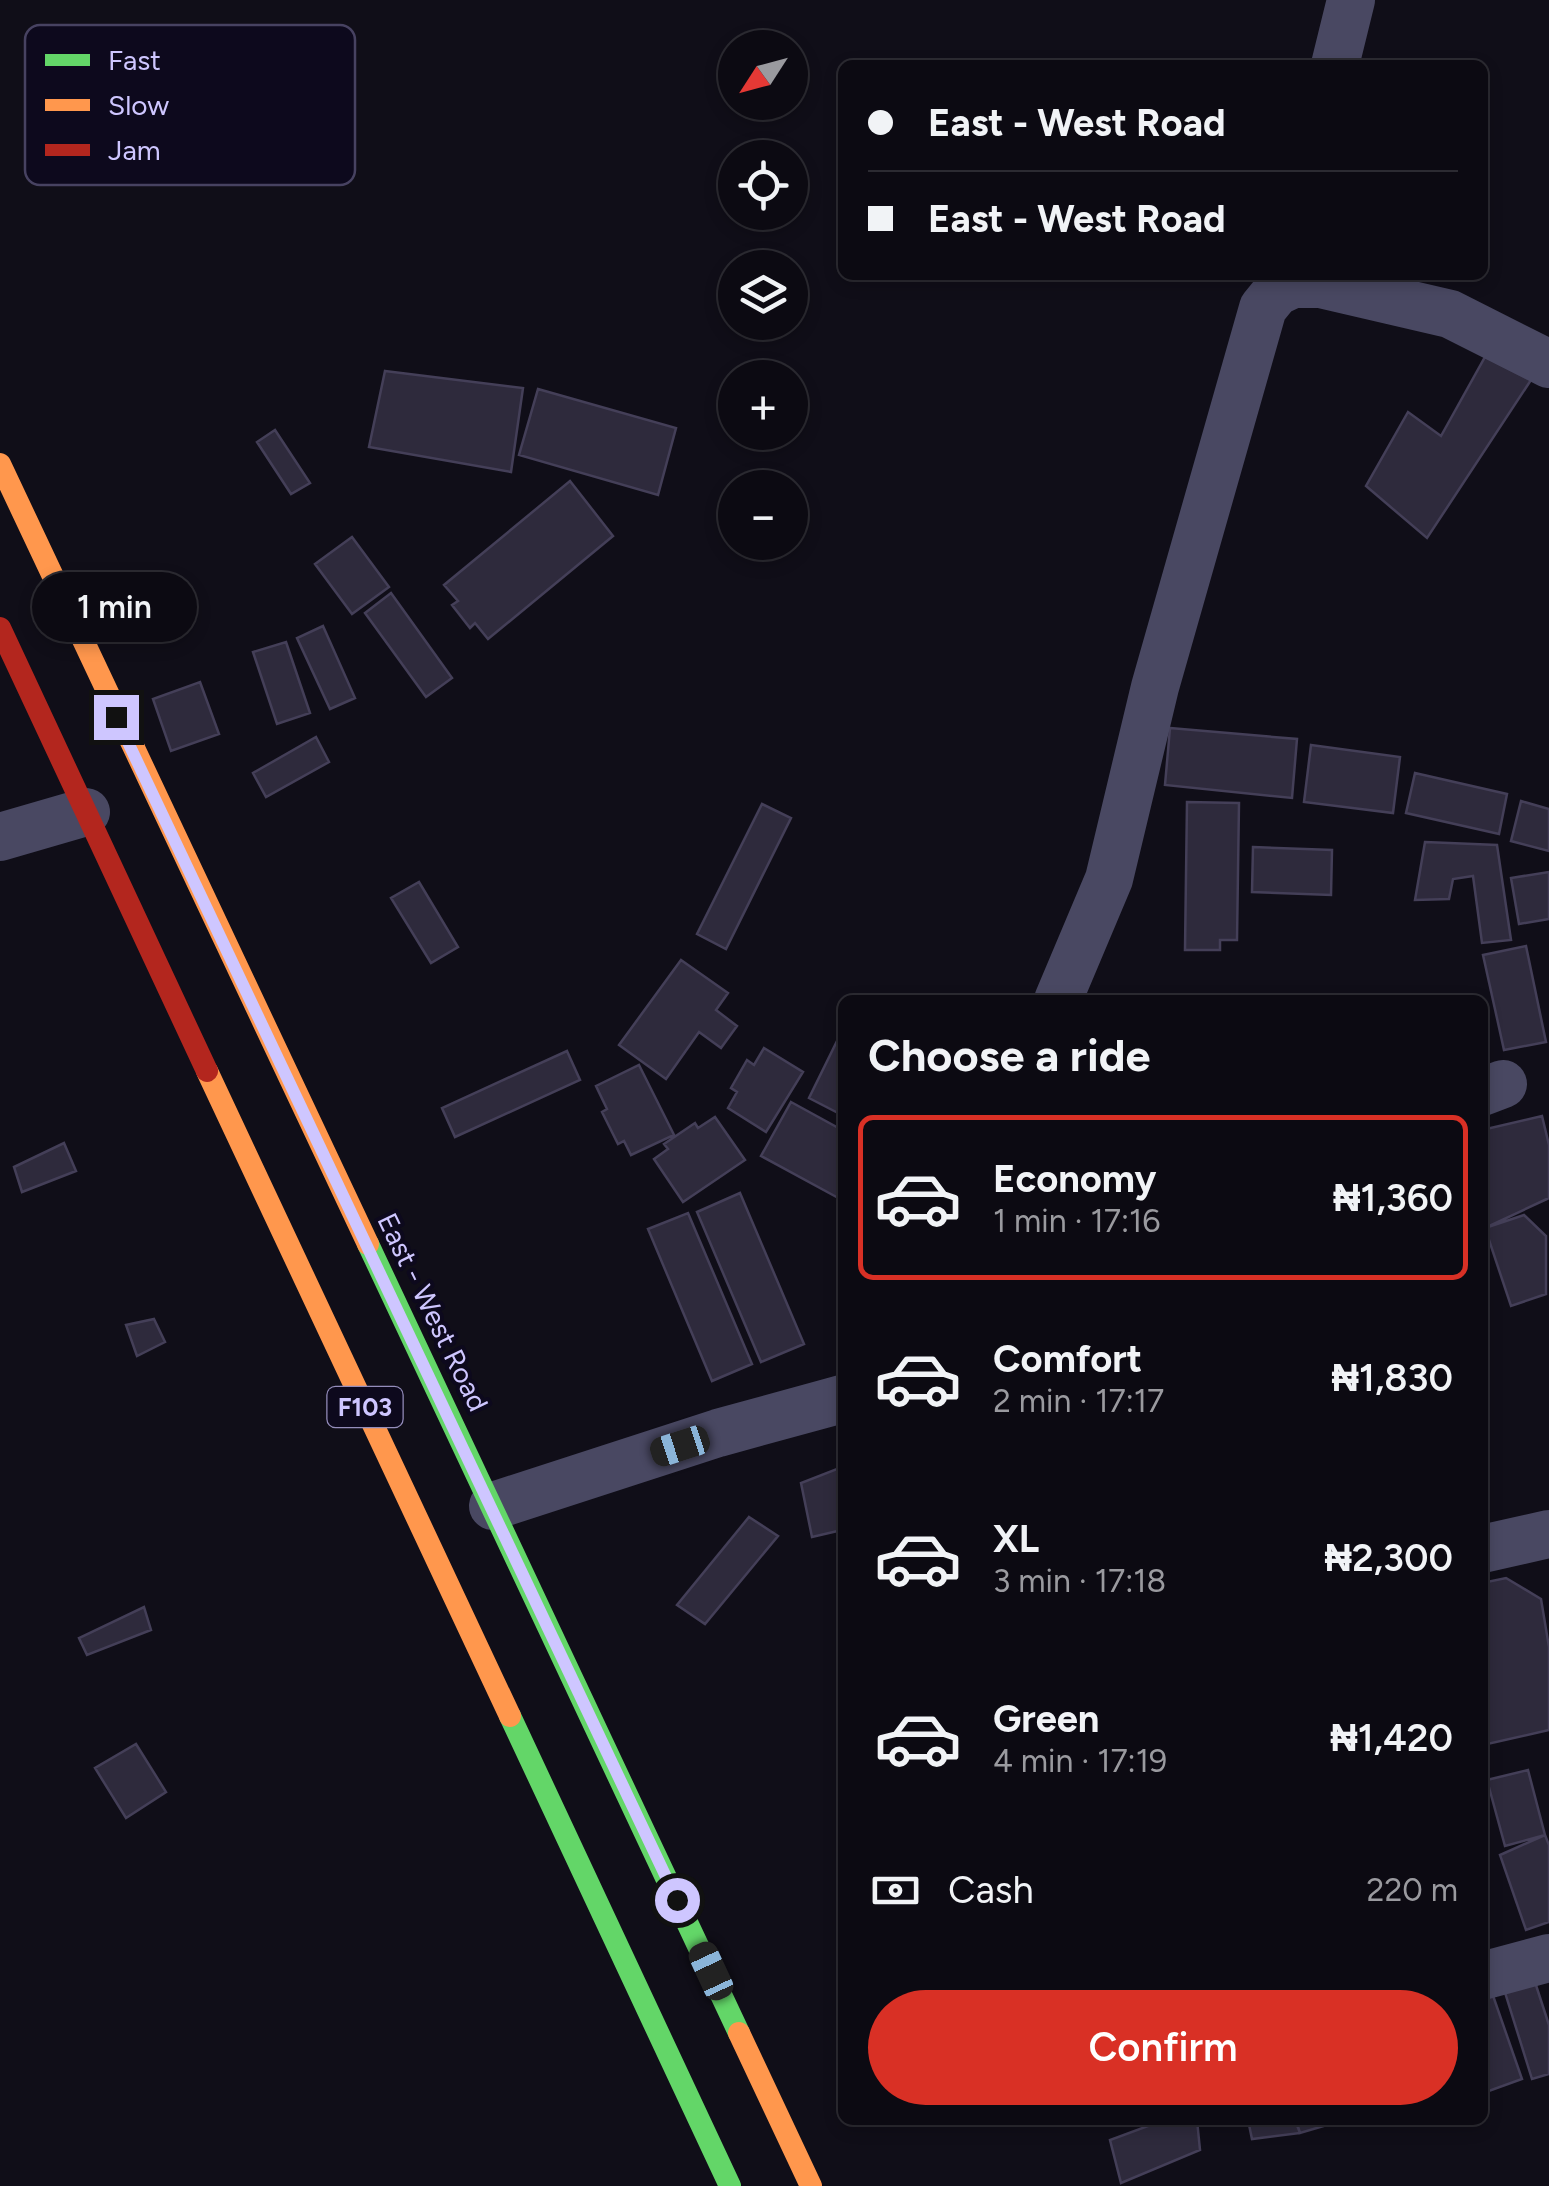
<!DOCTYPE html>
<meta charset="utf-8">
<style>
:root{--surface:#0c0a12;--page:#1a1820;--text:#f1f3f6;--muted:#9a9a9f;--line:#2c2b32;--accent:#d93025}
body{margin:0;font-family:Figtree,sans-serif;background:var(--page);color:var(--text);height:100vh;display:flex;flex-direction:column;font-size:38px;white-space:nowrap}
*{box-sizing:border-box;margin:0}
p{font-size:32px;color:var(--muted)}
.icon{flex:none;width:55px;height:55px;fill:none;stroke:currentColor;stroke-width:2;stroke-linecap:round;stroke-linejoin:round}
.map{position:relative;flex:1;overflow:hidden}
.sheet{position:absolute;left:838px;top:995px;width:650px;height:1130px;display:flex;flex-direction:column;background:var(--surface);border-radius:15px;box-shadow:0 5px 15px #0003,0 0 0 2px var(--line)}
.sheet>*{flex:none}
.guide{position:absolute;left:838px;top:60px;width:650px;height:220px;border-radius:15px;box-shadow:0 5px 15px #0003,0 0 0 2px var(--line);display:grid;align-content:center;height:220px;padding:0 30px;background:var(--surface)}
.needle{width:65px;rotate:234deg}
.fabs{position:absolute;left:718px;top:30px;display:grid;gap:20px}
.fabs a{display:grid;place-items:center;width:90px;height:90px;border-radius:50%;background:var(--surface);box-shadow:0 5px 15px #0003,0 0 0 2px var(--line);font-size:50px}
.end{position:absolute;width:45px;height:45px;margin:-22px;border:12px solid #cec6ff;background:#111;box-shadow:0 0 0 5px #111}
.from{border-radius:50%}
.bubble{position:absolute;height:70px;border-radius:35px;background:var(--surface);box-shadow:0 5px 15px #0003,0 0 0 2px var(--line);font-size:32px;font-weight:600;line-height:70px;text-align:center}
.car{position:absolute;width:30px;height:60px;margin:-30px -15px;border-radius:12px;box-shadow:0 0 8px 2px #0007;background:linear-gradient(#222 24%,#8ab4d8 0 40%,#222 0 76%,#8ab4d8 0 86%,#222 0)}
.guide b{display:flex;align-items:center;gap:35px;height:95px;font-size:38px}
.guide b+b{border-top:2px solid var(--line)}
.guide i{width:25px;height:25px;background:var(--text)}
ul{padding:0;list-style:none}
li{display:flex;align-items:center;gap:30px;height:165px;margin:0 20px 15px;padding:0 10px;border:5px solid transparent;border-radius:15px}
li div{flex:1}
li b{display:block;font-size:38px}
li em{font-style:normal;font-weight:600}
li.active{border-color:var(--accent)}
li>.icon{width:90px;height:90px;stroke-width:1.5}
h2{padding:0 30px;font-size:45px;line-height:120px}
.pay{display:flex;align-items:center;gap:25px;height:110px;padding:0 30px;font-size:38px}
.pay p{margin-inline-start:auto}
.cta{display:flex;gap:20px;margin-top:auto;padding:20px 30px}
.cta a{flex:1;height:115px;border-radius:60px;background:var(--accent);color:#fff;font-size:40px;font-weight:600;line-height:115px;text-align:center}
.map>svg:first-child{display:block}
</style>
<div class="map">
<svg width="1549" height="2186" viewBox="0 0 1549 2186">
<rect width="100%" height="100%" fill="#100e18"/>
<path fill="#2e2a3c" stroke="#443f58" stroke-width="2.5" d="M1485 357 1531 380 1427 538 1366 486 1408 412 1441 436Z
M385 371 523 388 511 472 369 447Z
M538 389 676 428 658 495 519 455Z
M275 430 310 483 291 494 257 442Z
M570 481 613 536 488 639 475 623 470 628 452 605 458 601 444 585Z
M352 537 389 587 352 614 315 564Z
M391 593 452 678 426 697 365 613Z
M323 626 355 698 330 709 297 638Z
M286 642 310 713 277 724 253 652Z
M200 682 219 734 171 751 153 699Z
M1170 728 1297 739 1292 798 1165 785Z
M316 737 329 762 266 797 253 773Z
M1311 745 1400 757 1393 813 1304 802Z
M1415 773 1507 794 1499 834 1406 813Z
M1521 801 1549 809V851L1511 841Z
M1187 802 1239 803 1237 940H1220V950H1185Z
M762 804 791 818 726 949 697 934Z
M1425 842 1497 845 1511 940 1482 943 1473 876 1453 879 1449 899 1415 900Z
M1253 847 1332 850 1331 895 1252 892Z
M1549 872V919L1519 924 1511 878Z
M419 882 458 947 431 963 391 898Z
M1526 946 1546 1042 1504 1050 1483 955Z
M681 960 728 993 716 1010 737 1026 721 1048 699 1032 666 1079 619 1045Z
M837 1041 842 1044V1115L809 1098Z
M764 1048 803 1072 766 1132 728 1108 737 1092 731 1088 747 1060 754 1065Z
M567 1051 580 1080 455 1137 442 1108Z
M639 1065 674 1135 631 1155 624 1141 618 1144 602 1112 607 1109 596 1086Z
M791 1102 842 1130V1200L761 1156Z
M1542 1116 1549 1145V1198L1485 1228 1482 1130Z
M715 1117 745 1160 683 1202 654 1159 668 1149 664 1144 695 1123 698 1128Z
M64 1143 76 1171 22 1192 14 1167Z
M740 1193 804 1344 761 1362 697 1212Z
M688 1213 752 1364 712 1381 648 1229Z
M1524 1215 1546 1236V1294L1511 1306 1485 1228Z
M154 1319 165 1342 137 1356 126 1325Z
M842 1467V1530L812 1537 801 1483Z
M749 1517 778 1536 705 1624 677 1605Z
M1506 1578 1541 1599 1549 1647V1730L1483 1745 1482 1583Z
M144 1607 151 1630 87 1655 79 1638Z
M136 1744 166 1792 126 1818 95 1768Z
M1528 1770 1545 1835 1505 1846 1487 1780Z
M1545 1835 1549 1845V1922L1526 1930 1500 1855Z
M1533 1976 1549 2025V2074L1532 2079 1503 1986Z
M1490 1987 1522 2079 1486 2092 1482 1990Z
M1164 2120H1197L1200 2150 1121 2183 1110 2140Z
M1248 2120H1295L1300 2133 1252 2139Z
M1296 2120H1344L1300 2133Z"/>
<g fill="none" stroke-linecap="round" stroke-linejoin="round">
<path stroke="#494862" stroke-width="48" d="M1335 65 1351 0
M0 837 86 812
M1058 1000 1109 879 1155 687 1263 308 1276 292 1293 284H1321L1450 314 1549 364
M1482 1092 1503 1084
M493 1506 718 1433 842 1399
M1482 1549 1549 1534
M1482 1976 1549 1958"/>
<path stroke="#63d668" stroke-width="22" d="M368 1244 739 2033
M510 1716 730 2186"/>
<path stroke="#ff974d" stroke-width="22" d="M0 464 368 1244
M207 1071 510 1716
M739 2033 811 2186"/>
<path stroke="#b3261e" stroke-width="22" d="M0 628 207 1071"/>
</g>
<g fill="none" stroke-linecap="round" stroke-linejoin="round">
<path stroke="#cec6ff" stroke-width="12" d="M116 717 677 1900"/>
</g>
<g text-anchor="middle" stroke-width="8" stroke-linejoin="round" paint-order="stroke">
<rect fill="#0d091d" stroke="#948dbb" stroke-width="2.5" x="327.5" y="1387" width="75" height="40" rx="8"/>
<g font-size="25" font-weight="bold" fill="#cec6ff">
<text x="365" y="1416">F103</text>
</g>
<g font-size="28" fill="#cec6ff" stroke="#0d091d">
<text transform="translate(433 1312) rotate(64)" y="10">East - West Road</text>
</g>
</g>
<rect x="25" y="25" width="330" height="160" rx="15" fill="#0d091d" stroke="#474261" stroke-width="2.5"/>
<rect x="45" y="54" width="45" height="12" fill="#63d668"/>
<rect x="45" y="99" width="45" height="12" fill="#ff974d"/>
<rect x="45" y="144" width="45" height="12" fill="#b3261e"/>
<g font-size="28" fill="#cec6ff">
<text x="108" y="70">Fast</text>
<text x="108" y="115">Slow</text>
<text x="108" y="160">Jam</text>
</g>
</svg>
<div class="fabs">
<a><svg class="needle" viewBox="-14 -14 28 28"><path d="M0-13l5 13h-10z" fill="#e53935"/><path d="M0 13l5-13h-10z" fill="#9a9a9f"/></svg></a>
<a><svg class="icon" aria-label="locate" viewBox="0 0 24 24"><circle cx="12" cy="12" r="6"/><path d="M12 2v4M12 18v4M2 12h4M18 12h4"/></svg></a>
<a><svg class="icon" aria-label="layers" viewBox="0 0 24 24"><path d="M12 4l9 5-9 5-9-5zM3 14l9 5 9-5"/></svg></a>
<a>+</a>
<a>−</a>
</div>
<i class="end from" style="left:677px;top:1900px"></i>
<i class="end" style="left:116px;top:717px"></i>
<div class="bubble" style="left:32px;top:572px;width:165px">1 min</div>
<i class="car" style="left:680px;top:1446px;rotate:252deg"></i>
<i class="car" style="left:711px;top:1971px;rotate:335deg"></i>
<div class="guide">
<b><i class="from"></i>East - West Road</b>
<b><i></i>East - West Road</b>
</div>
<section class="sheet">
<h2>Choose a ride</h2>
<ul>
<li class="active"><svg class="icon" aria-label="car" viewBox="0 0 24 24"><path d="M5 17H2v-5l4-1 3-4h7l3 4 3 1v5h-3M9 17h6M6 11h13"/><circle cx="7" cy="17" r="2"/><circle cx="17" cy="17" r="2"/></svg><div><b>Economy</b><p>1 min · 17:16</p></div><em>₦1,360</em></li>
<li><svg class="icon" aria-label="car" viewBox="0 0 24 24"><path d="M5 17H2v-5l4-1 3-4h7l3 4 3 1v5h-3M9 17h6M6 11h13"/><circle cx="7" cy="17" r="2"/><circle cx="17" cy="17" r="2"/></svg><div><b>Comfort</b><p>2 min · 17:17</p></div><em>₦1,830</em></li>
<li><svg class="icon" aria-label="car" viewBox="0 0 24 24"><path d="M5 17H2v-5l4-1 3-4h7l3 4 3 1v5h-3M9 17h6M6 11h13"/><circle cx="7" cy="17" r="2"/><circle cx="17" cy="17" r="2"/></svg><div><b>XL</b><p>3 min · 17:18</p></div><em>₦2,300</em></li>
<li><svg class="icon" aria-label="car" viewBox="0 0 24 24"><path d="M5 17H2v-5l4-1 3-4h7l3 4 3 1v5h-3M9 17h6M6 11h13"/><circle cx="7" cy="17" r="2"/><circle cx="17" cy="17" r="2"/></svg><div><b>Green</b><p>4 min · 17:19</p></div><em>₦1,420</em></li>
</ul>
<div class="pay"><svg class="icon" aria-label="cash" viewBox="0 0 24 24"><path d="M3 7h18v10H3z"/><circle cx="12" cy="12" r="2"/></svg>Cash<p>220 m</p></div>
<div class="cta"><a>Confirm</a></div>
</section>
</div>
